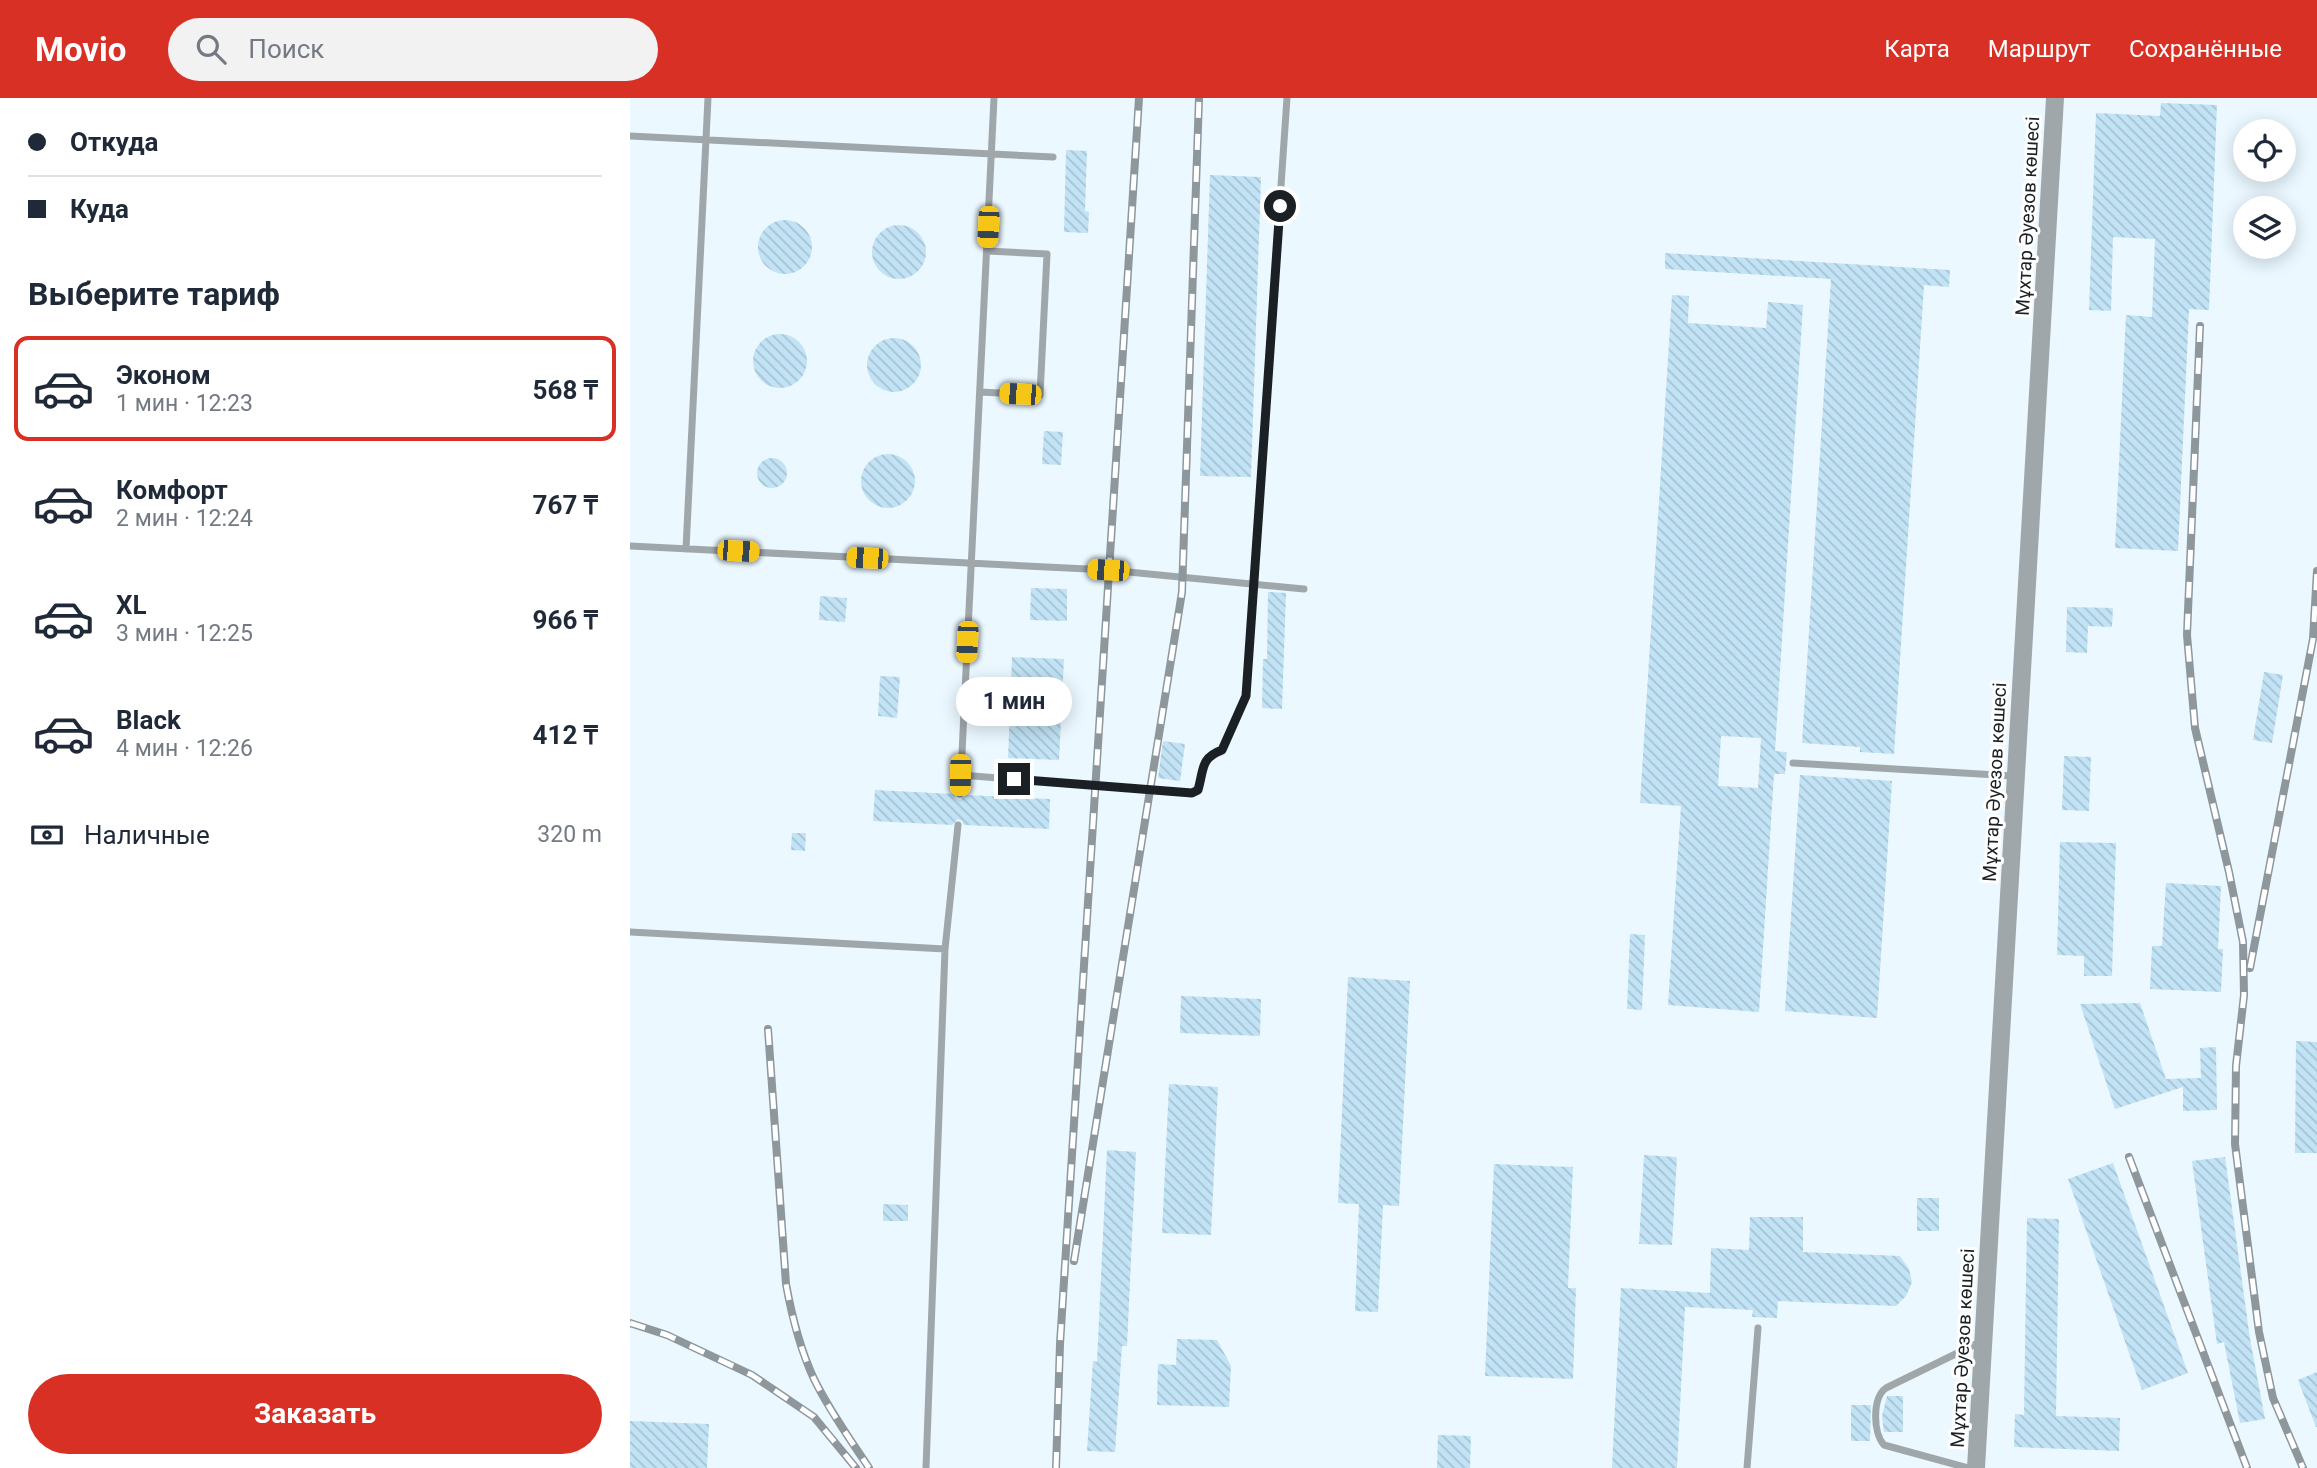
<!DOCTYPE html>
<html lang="ru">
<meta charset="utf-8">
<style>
:root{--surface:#fff;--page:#f2f2f3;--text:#1f2937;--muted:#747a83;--line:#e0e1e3;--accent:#d93025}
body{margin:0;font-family:Roboto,sans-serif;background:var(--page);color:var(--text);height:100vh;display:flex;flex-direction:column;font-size:26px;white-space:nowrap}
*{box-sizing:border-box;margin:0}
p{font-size:23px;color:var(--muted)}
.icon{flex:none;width:38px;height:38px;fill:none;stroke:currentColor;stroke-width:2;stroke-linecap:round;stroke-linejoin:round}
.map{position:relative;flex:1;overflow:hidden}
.drawer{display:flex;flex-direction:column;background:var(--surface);width:630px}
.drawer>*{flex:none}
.top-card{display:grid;align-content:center;height:154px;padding:0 28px;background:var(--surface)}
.controls{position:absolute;left:1603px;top:21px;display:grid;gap:14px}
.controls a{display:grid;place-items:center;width:63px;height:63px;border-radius:50%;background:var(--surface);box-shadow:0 4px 18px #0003;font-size:35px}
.end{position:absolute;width:32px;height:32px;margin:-16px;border:9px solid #1a2023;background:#fff;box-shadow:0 0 0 4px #fff}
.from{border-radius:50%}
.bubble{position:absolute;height:49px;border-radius:24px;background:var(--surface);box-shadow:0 4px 18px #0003;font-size:23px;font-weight:700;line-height:49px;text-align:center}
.car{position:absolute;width:21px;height:42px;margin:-21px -10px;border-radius:9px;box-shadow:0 0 5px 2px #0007;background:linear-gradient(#f5c518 24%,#345 0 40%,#f5c518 0 76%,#345 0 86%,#f5c518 0)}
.top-card b{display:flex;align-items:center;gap:24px;height:66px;font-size:26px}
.top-card b+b{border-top:2px solid var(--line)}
.top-card i{width:18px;height:18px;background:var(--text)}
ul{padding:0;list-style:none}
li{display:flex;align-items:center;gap:21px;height:105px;margin:0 14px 10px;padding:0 14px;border:4px solid transparent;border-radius:14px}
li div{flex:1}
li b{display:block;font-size:26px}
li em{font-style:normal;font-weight:700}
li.current{border-color:var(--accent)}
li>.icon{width:63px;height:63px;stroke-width:1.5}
h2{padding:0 28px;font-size:32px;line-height:84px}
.pay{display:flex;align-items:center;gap:18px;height:77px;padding:0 28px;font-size:26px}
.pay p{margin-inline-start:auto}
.primary-button{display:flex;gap:14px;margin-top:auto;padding:14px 28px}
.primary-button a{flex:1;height:80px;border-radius:42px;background:var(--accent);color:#fff;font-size:28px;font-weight:700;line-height:80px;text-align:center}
header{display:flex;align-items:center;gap:42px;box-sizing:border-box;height:98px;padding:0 35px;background:var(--accent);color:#fff}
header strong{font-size:33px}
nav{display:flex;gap:38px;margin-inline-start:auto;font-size:24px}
.search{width:490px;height:63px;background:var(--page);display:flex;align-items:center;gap:18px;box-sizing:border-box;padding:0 24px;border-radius:38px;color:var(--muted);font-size:26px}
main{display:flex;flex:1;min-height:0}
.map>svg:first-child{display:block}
</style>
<header>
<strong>Movio</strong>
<div class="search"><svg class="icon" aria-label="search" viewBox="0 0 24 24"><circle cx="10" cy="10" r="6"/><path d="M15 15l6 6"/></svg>Поиск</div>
<nav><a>Карта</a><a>Маршрут</a><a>Сохранённые</a></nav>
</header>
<main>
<section class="drawer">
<div class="top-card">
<b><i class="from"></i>Откуда</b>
<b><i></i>Куда</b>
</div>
<h2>Выберите тариф</h2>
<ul>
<li class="current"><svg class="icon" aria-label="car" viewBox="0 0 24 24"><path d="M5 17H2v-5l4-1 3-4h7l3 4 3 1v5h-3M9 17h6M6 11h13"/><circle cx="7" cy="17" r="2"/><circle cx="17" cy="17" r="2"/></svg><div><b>Эконом</b><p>1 мин · 12:23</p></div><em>568 ₸</em></li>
<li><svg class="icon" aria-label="car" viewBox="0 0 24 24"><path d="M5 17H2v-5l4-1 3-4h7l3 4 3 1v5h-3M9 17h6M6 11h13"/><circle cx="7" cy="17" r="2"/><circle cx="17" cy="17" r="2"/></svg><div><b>Комфорт</b><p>2 мин · 12:24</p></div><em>767 ₸</em></li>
<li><svg class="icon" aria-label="car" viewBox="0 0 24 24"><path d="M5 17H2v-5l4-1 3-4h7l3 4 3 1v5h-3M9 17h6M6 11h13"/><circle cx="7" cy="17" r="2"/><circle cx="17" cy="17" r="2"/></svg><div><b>XL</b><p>3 мин · 12:25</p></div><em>966 ₸</em></li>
<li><svg class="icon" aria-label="car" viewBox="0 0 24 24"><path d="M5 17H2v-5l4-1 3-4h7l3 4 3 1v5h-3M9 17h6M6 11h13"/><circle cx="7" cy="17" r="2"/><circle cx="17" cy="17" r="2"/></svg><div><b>Black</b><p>4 мин · 12:26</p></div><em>412 ₸</em></li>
</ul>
<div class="pay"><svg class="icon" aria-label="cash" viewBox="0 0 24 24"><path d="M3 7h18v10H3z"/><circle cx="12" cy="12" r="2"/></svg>Наличные<p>320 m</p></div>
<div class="primary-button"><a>Заказать</a></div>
</section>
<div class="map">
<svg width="1687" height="1370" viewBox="0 0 1687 1370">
<defs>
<pattern id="building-back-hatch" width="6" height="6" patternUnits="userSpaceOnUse" patternTransform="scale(1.75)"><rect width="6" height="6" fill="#c1e3f5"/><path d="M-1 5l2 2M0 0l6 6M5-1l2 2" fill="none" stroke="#a5c2d2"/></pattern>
</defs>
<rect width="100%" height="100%" fill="#ebf8ff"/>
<path fill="url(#building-back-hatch)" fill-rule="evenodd" d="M1531 5 1587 7 1579 212 1559 211 1548 453 1485 450 1496 217 1522 219 1525 141 1483 139 1481 213 1459 212 1466 15 1530 18Z
M436 52 457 53 455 113 459 114 458 135 434 134Z
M580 77 631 79 621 379 570 378Z
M128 149a27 27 0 1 1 54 0a27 27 0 1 1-54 0Z
M242 154a27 27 0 1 1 54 0a27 27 0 1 1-54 0Z
M1035 155 1320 172 1319 189 1294 187 1264 656 1230 654V649L1172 645 1201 181 1035 171Z
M1042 197 1059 198 1058 225 1136 230 1138 204 1173 207 1145 653 1157 654 1155 676H1144L1129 914 1038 907 1051 708 1010 705ZM1091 638 1131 640 1128 690 1088 688Z
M123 263a27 27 0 1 1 54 0a27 27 0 1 1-54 0Z
M237 267a27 27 0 1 1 54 0a27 27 0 1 1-54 0Z
M414 333 433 334 431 367 412 366Z
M231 383a27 27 0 1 1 54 0a27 27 0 1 1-54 0Z
M127 375a15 15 0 1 1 30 0a15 15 0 1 1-30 0Z
M401 490 437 491V523L400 522Z
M638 494 656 495 652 611 632 610 633 561H637Z
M190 498 217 500 215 524 189 522Z
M1437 509 1483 510 1482 529 1458 528 1457 555 1436 554Z
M382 559 434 561 429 662 378 660Z
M1634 574 1653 577 1642 645 1623 642Z
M250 578 270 579 267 620 248 618Z
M533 643 555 646 550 683 528 680Z
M1434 658 1461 659 1459 713 1432 712Z
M1170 677 1262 683 1247 920 1155 913Z
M245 692 324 696 326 701 330 702 336 697 420 701 419 731 334 727 332 723 328 721 322 727 243 723Z
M162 735H176L175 753 161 752Z
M1430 744 1486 745 1482 878H1454V858L1427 857Z
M1536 785 1591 788 1588 851H1593L1591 894 1520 891 1522 848H1532Z
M1000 836 1015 837 1012 912 997 911Z
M718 879 780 883 769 1108 753 1107 748 1214 725 1213 729 1106 708 1105Z
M551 898 631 901 630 938 550 935Z
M1510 905 1536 981 1571 980 1570 950 1586 949 1587 1012 1553 1013V989L1485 1011 1450 906Z
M1666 943 1687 944V1055H1665Z
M539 986 588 989 581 1137 532 1135Z
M477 1052 506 1054 497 1248H492L485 1354 457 1353 463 1263 467 1264Z
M1014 1057 1047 1059 1042 1147 1009 1146Z
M1595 1059 1620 1241 1635 1321 1610 1325 1594 1244 1587 1246 1562 1063Z
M1483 1065 1558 1275 1512 1292 1438 1081Z
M864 1066 943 1069 938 1190H946L943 1281 855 1278Z
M1287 1100H1309V1133H1287Z
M253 1106 278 1107V1123H253Z
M1120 1119H1173V1154L1270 1158 1279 1171 1282 1184 1276 1198 1266 1208 1148 1203 1147 1220 1122 1219 1123 1212 1055 1209 1047 1370H982L991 1190 1080 1195 1081 1150 1119 1152Z
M1397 1120 1429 1121 1426 1318 1490 1320 1489 1353 1384 1349 1385 1316 1394 1317Z
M547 1241 587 1242 601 1268 599 1309 527 1307 528 1266 546 1267Z
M1687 1274V1329H1686L1668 1282Z
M1257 1298H1273V1334H1254L1252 1318Z
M1221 1307H1241L1240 1343H1221Z
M0 1323 79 1326 77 1370H0Z
M808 1337 841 1338 840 1370H807Z"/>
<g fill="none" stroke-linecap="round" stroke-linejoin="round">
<path stroke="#a0a7aa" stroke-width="7" d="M0 38 423 59
M350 294 410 297 417 156 357 153
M0 448 478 472 674 491
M56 451 78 0
M1163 665 1384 678
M330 677 562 695 568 692C574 672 570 660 592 652L616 598 657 0
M330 696 364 0
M0 834 315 851
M296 1370 315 851 328 727
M1117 1370 1128 1230
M1338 1370 1254 1347C1243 1335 1242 1300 1256 1290L1350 1244"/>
<path stroke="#a0a7aa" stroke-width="18" d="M1346 1370 1425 0"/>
<g stroke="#8d979c" stroke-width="8">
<path id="rail" d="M1570 228 1557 537 1565 630 1599 774 1613 844 1614 897 1606 968 1605 1046 1629 1234 1643 1300 1673 1370
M1620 870 1683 541 1687 473
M138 931 156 1186C162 1219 170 1251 184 1281 199 1312 220 1341 239 1370
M1499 1059 1617 1370
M444 1163 552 494 569 0
M0 1225 37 1237 122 1277 184 1319 226 1370
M426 1370 430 1246 509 0"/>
</g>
<use href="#rail" stroke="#fff" stroke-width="5" stroke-dasharray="16" stroke-linecap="butt"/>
</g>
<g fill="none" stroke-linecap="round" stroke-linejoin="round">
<path stroke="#1a2023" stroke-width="9" d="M384 681 562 695 568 692C574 672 570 660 592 652L616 598 650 108"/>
</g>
<g text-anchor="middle" stroke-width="6" stroke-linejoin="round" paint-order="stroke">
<g font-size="19" fill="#1a2023" stroke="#fff">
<text transform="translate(1397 118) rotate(-87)" y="7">Мұхтар Әуезов көшесі</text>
<text transform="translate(1364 684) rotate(-87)" y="7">Мұхтар Әуезов көшесі</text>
<text transform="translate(1332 1250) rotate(-87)" y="7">Мұхтар Әуезов көшесі</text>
</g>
</g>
</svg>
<div class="controls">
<a><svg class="icon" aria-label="locate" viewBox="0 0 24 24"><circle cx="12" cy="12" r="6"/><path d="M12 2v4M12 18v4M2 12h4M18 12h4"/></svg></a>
<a><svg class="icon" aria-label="layers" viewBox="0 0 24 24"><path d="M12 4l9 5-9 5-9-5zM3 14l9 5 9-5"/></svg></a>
</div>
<i class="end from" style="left:650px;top:108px"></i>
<i class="end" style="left:384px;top:681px"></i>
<div class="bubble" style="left:326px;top:579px;width:116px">1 мин</div>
<i class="car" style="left:358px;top:129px;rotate:183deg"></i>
<i class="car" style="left:390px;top:296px;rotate:273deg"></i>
<i class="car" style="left:108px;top:453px;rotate:93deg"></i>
<i class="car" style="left:237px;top:460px;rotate:273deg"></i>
<i class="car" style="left:478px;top:472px;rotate:273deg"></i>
<i class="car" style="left:337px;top:544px;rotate:183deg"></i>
<i class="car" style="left:330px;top:677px;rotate:181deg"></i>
</div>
</main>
